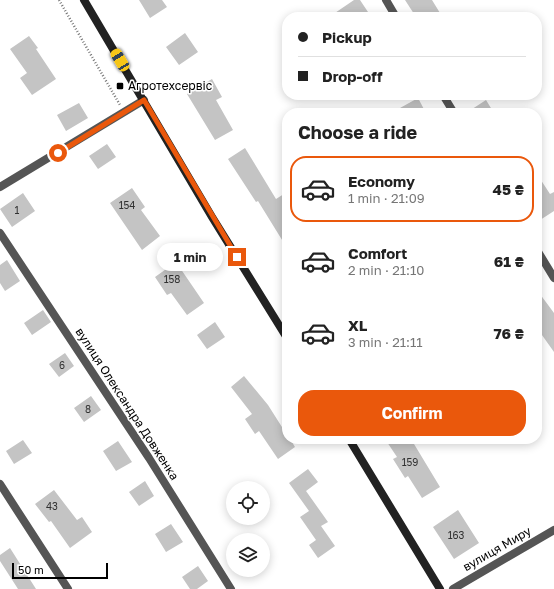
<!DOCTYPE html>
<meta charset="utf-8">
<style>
:root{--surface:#fff;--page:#f6f6f6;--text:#222;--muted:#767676;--line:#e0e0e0;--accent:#ea580c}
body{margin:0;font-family:"Golos Text",sans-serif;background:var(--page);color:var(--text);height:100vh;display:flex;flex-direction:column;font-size:15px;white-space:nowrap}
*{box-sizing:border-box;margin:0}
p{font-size:13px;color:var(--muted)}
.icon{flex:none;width:22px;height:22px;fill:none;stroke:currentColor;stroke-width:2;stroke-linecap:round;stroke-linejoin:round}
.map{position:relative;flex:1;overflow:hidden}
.details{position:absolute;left:282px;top:108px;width:260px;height:336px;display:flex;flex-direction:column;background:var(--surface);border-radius:16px;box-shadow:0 2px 10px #0003}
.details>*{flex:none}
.guide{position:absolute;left:282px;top:12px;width:260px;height:88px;border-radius:16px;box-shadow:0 2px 10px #0003;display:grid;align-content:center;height:88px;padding:0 16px;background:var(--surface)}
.fabs{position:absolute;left:226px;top:481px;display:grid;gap:8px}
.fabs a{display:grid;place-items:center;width:44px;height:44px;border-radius:50%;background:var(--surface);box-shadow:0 2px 10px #0003;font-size:20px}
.scale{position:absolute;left:12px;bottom:10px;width:96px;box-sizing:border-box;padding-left:4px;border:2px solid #000;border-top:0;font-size:11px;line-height:14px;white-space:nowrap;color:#000;-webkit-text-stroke:3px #fff;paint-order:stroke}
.end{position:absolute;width:18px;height:18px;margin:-9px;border:5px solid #ea580c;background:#fff;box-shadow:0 0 0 2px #fff}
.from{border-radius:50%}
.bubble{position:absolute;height:28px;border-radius:14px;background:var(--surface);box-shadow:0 2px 10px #0003;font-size:13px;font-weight:700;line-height:28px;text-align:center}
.car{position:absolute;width:12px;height:24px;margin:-12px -6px;border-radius:5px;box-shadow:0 0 3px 1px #0007;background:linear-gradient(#f5c518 24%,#345 0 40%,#f5c518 0 76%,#345 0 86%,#f5c518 0)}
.guide b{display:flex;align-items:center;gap:14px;height:38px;font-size:15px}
.guide b+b{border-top:1px solid var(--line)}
.guide i{width:10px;height:10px;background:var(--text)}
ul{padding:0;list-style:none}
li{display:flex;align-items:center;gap:12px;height:66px;margin:0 8px 6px;padding:0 8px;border:2px solid transparent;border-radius:16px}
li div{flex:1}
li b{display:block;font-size:15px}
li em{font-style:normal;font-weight:700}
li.selected{border-color:var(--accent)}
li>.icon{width:36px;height:36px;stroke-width:1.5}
h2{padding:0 16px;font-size:18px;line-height:48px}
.primary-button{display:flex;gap:8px;margin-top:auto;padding:8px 16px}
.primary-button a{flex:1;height:46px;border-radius:16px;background:var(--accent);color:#fff;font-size:16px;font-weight:700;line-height:46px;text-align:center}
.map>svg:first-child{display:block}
</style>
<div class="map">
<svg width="554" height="589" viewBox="0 0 554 589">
<rect width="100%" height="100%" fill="#fff"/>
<path fill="#c4c4c4" d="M139 0H162L167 7 150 18Z
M354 0H360L368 12 360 17H329Z
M405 0H432L440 13 434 17H416Z
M185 33 198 52 179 65 166 47Z
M29 36 38 48 36 49 56 79 32 95 20 78 27 73 10 49Z
M212 79 222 97 216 100 233 130 215 140 187 94Z
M418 98 426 113H391Z
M486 100 494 113H466Z
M79 103 88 118 66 131 57 115Z
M107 144 116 157 98 169 89 156Z
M245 148 276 199 287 192V248L258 201 256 202 228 159Z
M537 174 550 194 554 192V211L537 222Z
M132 188 145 207 141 210 160 236 142 250 110 203Z
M23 193 35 211 12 227 0 209Z
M7 260 20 281 5 291 0 283V265Z
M176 262 204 303 187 315 171 293 167 295 155 277Z
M537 290 554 313V352L537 328Z
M43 310 51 322 32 335 24 323Z
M215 322 225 337 207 349 197 335Z
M65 353 74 366 59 377 49 364Z
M244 376 268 405 287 435V439H290L295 447 278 459 259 431 255 434 245 419 252 414 231 387Z
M91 396 101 410 84 422 74 408Z
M385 439H411L440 487 422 498 408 476 405 478 393 459 397 457Z
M23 440 32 453 14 464 6 451Z
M118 441 132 462 116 471 103 451Z
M308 469 318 482 306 491 328 522 321 526 335 546 318 558 309 545 316 540 300 517 309 511 289 483Z
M145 481 154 496 139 506 129 492Z
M54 490 77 520 82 517 92 532 70 548 51 521 49 522 35 504Z
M458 510 479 543 454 559 433 527Z
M171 524 183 542 166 552 155 534Z
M10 548 36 589H18L0 561V555Z
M198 566 208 581 197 589H190L182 577Z"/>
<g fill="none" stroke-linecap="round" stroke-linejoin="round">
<path stroke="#777" stroke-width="2.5" stroke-dasharray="1 2" stroke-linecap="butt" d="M59 0 120 105"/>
<path stroke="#555" stroke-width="8" d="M386 0 396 17
M443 95 454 113
M0 187 144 100
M0 233 149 458 231 589
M537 250 554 278
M0 484 68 589
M453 589 554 530"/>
<path stroke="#222" stroke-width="8" d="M84 0 212 217 287 338
M349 439 440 589"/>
</g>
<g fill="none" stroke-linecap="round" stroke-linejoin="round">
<path stroke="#ea580c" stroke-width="5" d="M58 153 144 100 237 257"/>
</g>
<rect fill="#000" stroke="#fff" stroke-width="1.5" x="116" y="82" width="8" height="8" rx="2"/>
<g text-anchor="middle" stroke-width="3" stroke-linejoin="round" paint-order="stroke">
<g font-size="10" fill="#313131">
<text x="127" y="209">154</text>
<text x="17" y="214">1</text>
<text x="172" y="283">158</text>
<text x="62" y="369">6</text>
<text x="88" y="413">8</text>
<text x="410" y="466">159</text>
<text x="52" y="510">43</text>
<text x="456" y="539">163</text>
</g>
<g font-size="12" fill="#000" stroke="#fff" text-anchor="start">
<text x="128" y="90">Агротехсервіс</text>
</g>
<g font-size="12" fill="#000" stroke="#fff">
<text transform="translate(127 404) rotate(57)" y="4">вулиця Олександра Довженка</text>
<text transform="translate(497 549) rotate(-30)" y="4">вулиця Миру</text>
</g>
</g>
</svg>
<div class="fabs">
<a><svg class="icon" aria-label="locate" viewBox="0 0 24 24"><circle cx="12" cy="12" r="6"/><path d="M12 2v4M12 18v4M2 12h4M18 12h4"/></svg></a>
<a><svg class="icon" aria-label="layers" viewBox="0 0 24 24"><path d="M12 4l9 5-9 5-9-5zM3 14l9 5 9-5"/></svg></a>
</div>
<div class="scale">50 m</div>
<i class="end from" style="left:58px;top:153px"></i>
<i class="end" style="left:237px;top:257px"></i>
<div class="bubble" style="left:157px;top:243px;width:66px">1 min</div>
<i class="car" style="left:120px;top:60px;rotate:329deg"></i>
<div class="guide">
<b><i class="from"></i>Pickup</b>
<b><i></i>Drop-off</b>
</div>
<section class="details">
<h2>Choose a ride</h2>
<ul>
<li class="selected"><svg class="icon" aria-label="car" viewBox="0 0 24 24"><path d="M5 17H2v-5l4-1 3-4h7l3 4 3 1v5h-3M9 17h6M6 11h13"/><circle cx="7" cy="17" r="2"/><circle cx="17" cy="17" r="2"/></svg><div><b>Economy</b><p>1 min · 21:09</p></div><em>45 ₴</em></li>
<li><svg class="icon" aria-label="car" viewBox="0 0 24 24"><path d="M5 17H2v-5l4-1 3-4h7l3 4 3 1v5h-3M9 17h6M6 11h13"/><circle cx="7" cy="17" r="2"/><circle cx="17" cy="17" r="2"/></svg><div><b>Comfort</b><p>2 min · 21:10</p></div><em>61 ₴</em></li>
<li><svg class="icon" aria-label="car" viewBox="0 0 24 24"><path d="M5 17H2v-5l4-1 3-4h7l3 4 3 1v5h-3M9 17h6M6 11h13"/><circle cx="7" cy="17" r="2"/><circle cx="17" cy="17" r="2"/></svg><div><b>XL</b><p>3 min · 21:11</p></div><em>76 ₴</em></li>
</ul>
<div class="primary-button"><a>Confirm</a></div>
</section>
</div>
